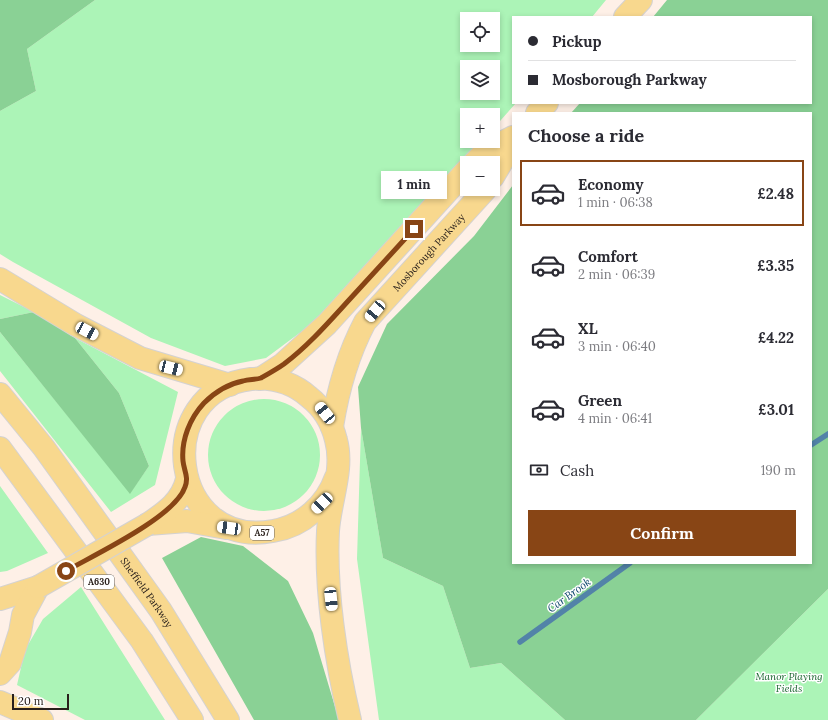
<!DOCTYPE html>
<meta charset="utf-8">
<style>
:root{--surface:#fff;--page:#f2f2f3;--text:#2b2b33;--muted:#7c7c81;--line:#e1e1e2;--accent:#884515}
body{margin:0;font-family:Lora,serif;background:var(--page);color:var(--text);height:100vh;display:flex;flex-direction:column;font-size:15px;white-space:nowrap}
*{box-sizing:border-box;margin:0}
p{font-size:13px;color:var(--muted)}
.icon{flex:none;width:22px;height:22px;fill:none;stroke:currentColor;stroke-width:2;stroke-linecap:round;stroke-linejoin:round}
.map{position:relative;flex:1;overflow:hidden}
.sheet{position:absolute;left:512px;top:112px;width:300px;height:452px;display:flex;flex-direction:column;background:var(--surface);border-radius:0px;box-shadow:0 2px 6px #0003}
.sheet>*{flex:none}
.hud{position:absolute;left:512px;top:16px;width:300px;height:88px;border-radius:0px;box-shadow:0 2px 6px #0003;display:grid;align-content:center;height:88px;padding:0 16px;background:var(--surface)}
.controls{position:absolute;left:460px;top:12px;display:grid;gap:8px}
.controls a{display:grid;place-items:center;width:40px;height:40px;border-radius:0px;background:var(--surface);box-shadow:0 2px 6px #0003;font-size:20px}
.scale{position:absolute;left:12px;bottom:10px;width:57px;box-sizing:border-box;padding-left:4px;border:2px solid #29201b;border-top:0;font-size:11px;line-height:14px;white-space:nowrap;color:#29201b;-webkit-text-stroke:3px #fff;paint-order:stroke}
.end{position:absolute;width:18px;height:18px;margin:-9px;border:5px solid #884515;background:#fff;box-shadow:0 0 0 2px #fff}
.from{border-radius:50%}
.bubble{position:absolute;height:28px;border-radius:0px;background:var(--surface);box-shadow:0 2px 6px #0003;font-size:13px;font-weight:700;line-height:28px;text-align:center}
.car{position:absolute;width:12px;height:24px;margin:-12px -6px;border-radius:5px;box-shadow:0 0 3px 1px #0007;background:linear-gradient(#fff 24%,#345 0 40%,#fff 0 76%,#345 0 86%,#fff 0)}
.hud b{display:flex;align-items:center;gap:14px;height:38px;font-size:15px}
.hud b+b{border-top:1px solid var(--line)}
.hud i{width:10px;height:10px;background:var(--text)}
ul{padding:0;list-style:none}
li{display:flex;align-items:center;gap:12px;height:66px;margin:0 8px 6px;padding:0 8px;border:2px solid transparent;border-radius:0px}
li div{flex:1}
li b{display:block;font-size:15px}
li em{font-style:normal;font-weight:700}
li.on{border-color:var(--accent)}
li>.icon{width:36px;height:36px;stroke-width:1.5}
h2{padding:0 16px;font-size:18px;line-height:48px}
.pay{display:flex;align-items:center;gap:10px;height:44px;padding:0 16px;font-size:15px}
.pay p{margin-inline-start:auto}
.action{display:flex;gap:8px;margin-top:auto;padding:8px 16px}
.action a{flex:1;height:46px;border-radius:0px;background:var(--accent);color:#fff;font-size:16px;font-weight:700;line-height:46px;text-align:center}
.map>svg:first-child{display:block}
</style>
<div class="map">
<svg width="828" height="720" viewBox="0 0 828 720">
<rect width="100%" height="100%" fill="#fef0e7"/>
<path fill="#acf4b7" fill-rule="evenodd" d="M95 0H606L592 17H513V103H516L493 129V115H467V141H482L325 314 266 358 225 366 151 338 13 262 0 254V111L36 91 27 49ZM467 19H493V45H467ZM467 67H493V93H467Z
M0 295 34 312 0 319Z
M0 332 130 493 149 466 119 393 75 338 178 392 155 485 111 512 0 371Z
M208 455a56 56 0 1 1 112 0a56 56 0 1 1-112 0Z
M361 428 383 558 443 586 470 668 501 663 565 720H379L357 559Z
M0 486 48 553 7 571 0 572Z
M81 587 165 720H85L17 685 25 650 43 619Z
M828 589V720H696Z"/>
<path fill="#8ad195" d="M0 0H95L27 49 36 91 0 111Z
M667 0H828V589L696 720H565L501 663 470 668 443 586 383 558 361 428 358 387 387 324 474 236 513 185V563H811V113H571L580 103H811V17H653Z
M34 312 75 338 119 393 149 466 130 494 0 332V319Z
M201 537 243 546 288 581 313 633 339 720H254L162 558Z"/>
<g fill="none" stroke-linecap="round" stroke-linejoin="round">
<path stroke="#5283a8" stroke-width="5.5" d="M811 445 828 434
M520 642 630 563"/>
<g stroke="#d4d2d1" stroke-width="24">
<g id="trunk">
<path d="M625 17 641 0"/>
<path d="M537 113 547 103"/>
<path d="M474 163 486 151 513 137"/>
<path d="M493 177 513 143"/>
<path d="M0 279 76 325 140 358 230 385"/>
<path d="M260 379 283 364 327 324 467 170"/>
<path id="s1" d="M0 394 44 448 161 611 228 720"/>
<path id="s2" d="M332 427C338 389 347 356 365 322L486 189"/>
<path d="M0 448 142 641 192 720"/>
<path d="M336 477C326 505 303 526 273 531 170 550 149 391 251 379 273 377 293 383 309 397 322 407 332 423 336 440 344 469 330 501 328 531 325 590 336 662 350 720"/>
<path d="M148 524 187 521 226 528"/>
<path d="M148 524C166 512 182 501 187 479"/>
<path d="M0 599 38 587"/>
<path d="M0 674 10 663 20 632 23 615 38 587"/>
<path d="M0 702 42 720"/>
</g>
</g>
<use href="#trunk" stroke="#f8d88e" stroke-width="22"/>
<g stroke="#d4d2d1" stroke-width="24" stroke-linecap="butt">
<path id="trunk-bridge" d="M38 587 148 524"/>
</g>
<use href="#trunk-bridge" stroke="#f8d88e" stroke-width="22"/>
</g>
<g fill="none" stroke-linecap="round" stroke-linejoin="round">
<path stroke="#884515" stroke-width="5" d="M66 571C94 555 175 517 185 487 189 477 184 471 183 461 181 440 190 418 204 403 215 392 228 384 243 381 249 379 255 380 261 378 268 374 277 369 284 364 308 346 328 323 349 300 370 277 392 253 414 229"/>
</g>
<g text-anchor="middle" stroke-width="3" stroke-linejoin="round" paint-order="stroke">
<g fill="#fff" stroke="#69635f" stroke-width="1">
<rect x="250" y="526" width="24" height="14" rx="3"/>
<rect x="84" y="575" width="30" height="14" rx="3"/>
</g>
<g font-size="9" font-weight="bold" fill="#29201b">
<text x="262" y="536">A57</text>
<text x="99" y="585">A630</text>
</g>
<g font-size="10" fill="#29201b" stroke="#fff">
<text dy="4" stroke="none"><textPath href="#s2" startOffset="205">Mosborough Parkway</textPath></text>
<text dy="4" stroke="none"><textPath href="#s1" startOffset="247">Sheffield Parkway</textPath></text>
</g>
<g font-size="10" font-style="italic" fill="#19642e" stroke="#fff">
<text x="789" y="680">Manor Playing<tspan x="789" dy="12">Fields</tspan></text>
</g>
<g font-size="11" font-style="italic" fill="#0c456a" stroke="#fff">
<text transform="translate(569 595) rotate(-36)" y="4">Car Brook</text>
</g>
</g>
</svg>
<div class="controls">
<a><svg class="icon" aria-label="locate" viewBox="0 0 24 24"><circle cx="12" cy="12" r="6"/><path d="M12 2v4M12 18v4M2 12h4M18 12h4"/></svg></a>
<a><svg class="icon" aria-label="layers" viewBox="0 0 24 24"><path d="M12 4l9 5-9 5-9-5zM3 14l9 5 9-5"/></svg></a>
<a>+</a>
<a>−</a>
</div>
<div class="scale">20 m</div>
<i class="end from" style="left:66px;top:571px"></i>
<i class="end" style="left:414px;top:229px"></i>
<div class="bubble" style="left:381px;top:171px;width:66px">1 min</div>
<i class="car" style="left:375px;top:311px;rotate:220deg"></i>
<i class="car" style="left:87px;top:331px;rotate:118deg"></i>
<i class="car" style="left:171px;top:368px;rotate:104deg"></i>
<i class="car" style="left:325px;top:413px;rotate:321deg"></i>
<i class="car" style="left:322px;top:503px;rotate:226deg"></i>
<i class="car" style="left:229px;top:528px;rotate:278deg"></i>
<i class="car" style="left:331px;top:599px;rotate:174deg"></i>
<div class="hud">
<b><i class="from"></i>Pickup</b>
<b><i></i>Mosborough Parkway</b>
</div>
<section class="sheet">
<h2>Choose a ride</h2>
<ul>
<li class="on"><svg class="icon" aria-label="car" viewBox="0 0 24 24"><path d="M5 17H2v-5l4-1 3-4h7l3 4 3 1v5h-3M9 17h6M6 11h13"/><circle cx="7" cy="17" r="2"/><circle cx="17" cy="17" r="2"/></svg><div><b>Economy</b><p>1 min · 06:38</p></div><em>£2.48</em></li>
<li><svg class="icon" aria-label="car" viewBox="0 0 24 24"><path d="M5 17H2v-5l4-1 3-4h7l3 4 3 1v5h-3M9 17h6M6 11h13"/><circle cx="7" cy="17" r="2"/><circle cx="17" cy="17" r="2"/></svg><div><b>Comfort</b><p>2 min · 06:39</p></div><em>£3.35</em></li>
<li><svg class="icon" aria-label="car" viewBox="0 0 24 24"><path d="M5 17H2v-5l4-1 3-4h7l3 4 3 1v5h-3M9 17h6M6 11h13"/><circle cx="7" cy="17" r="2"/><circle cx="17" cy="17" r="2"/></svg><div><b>XL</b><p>3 min · 06:40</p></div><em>£4.22</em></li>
<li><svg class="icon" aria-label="car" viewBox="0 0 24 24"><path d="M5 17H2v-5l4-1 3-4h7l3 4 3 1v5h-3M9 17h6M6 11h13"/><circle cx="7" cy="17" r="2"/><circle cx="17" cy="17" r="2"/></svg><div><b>Green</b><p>4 min · 06:41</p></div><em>£3.01</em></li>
</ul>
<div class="pay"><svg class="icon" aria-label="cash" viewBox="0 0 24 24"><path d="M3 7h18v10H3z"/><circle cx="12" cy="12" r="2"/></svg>Cash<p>190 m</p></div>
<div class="action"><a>Confirm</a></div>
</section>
</div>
